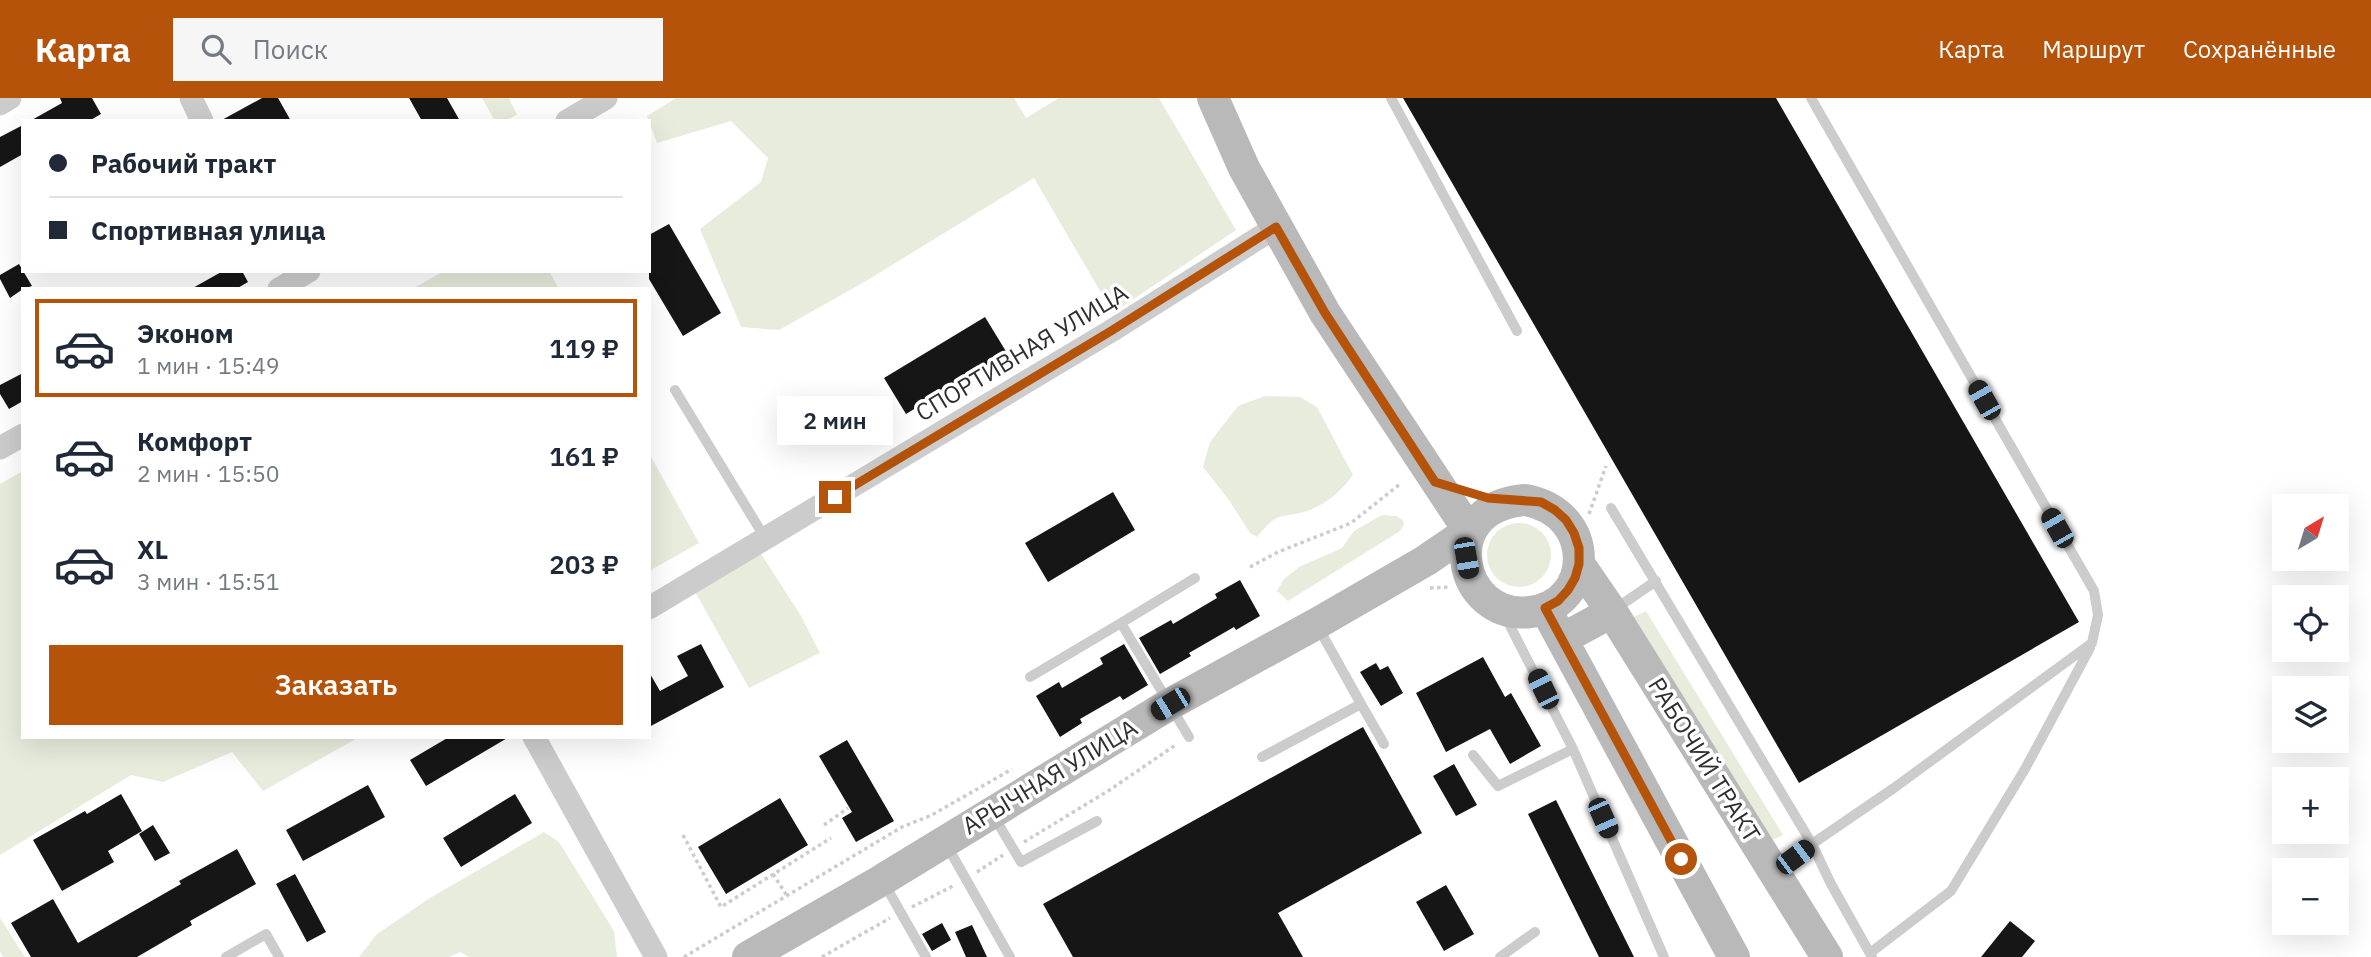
<!DOCTYPE html>
<html lang="ru">
<meta charset="utf-8">
<style>
:root{--surface:#fff;--page:#f6f6f7;--text:#1f2937;--muted:#747a83;--line:#e0e1e3;--accent:#b45309}
body{margin:0;font-family:"IBM Plex Sans",sans-serif;background:var(--page);color:var(--text);height:100vh;display:flex;flex-direction:column;font-size:26px;white-space:nowrap}
*{box-sizing:border-box;margin:0}
p{font-size:23px;color:var(--muted)}
.icon{flex:none;width:38px;height:38px;fill:none;stroke:currentColor;stroke-width:2;stroke-linecap:round;stroke-linejoin:round}
.map{position:relative;flex:1;overflow:hidden}
.side{position:absolute;left:21px;top:189px;width:630px;height:452px;display:flex;flex-direction:column;background:var(--surface);border-radius:0px;box-shadow:0 7px 28px #0002}
.side>*{flex:none}
.top-card{position:absolute;left:21px;top:21px;width:630px;height:154px;border-radius:0px;box-shadow:0 7px 28px #0002;display:grid;align-content:center;height:154px;padding:0 28px;background:var(--surface)}
.needle{width:46px;rotate:38deg}
.controls{position:absolute;left:2272px;top:396px;display:grid;gap:14px}
.controls a{display:grid;place-items:center;width:77px;height:77px;border-radius:0px;background:var(--surface);box-shadow:0 7px 28px #0002;font-size:35px}
.end{position:absolute;width:32px;height:32px;margin:-16px;border:9px solid #b45309;background:#fff;box-shadow:0 0 0 4px #fff}
.from{border-radius:50%}
.bubble{position:absolute;height:49px;border-radius:0px;background:var(--surface);box-shadow:0 7px 28px #0002;font-size:23px;font-weight:600;line-height:49px;text-align:center}
.car{position:absolute;width:21px;height:42px;margin:-21px -10px;border-radius:9px;box-shadow:0 0 5px 2px #0007;background:linear-gradient(#222 24%,#8ab4d8 0 40%,#222 0 76%,#8ab4d8 0 86%,#222 0)}
.top-card b{display:flex;align-items:center;gap:24px;height:66px;font-size:26px}
.top-card b+b{border-top:2px solid var(--line)}
.top-card i{width:18px;height:18px;background:var(--text)}
ul{padding:12px 0 0;list-style:none}
li{display:flex;align-items:center;gap:21px;height:98px;margin:0 14px 10px;padding:0 14px;border:4px solid transparent;border-radius:0px}
li div{flex:1}
li b{display:block;font-size:26px}
li em{font-style:normal;font-weight:600}
li.on{border-color:var(--accent)}
li>.icon{width:63px;height:63px;stroke-width:1.5}
.primary-button{display:flex;gap:14px;margin-top:auto;padding:14px 28px}
.primary-button a{flex:1;height:80px;border-radius:0px;background:var(--accent);color:#fff;font-size:28px;font-weight:600;line-height:80px;text-align:center}
header{display:flex;align-items:center;gap:42px;box-sizing:border-box;height:98px;padding:0 35px;background:var(--accent);color:#fff}
header strong{font-size:33px}
nav{display:flex;gap:38px;margin-inline-start:auto;font-size:24px}
.search{width:490px;height:63px;background:var(--page);display:flex;align-items:center;gap:18px;box-sizing:border-box;padding:0 24px;border-radius:0px;color:var(--muted);font-size:26px}
.map>svg:first-child{display:block}
</style>
<header>
<strong>Карта</strong>
<div class="search"><svg class="icon" aria-label="search" viewBox="0 0 24 24"><circle cx="10" cy="10" r="6"/><path d="M15 15l6 6"/></svg>Поиск</div>
<nav><a>Карта</a><a>Маршрут</a><a>Сохранённые</a></nav>
</header>
<div class="map">
<svg width="2371" height="859" viewBox="0 0 2371 859">
<rect width="100%" height="100%" fill="#fff"/>
<path fill="#e7ecdc" d="M482 0H509L517 17 504 23H495Z
M676 0H1014L1026 20 1059 0H1159L1236 132 1113 215 1034 80 866 183 779 232 741 229 700 131 761 84 768 60 731 23 657 45 647 18Z
M444 173H549L559 191H412Z
M1265 298 1300 299 1317 309 1353 377C1342 392 1328 405 1310 412 1281 422 1280 410 1257 439L1250 435 1229 402 1203 369 1210 344 1238 308Z
M649 355 699 445 649 473Z
M23 373V639H353L354 642 263 693 232 654 163 684 131 677 0 757V386Z
M1382 417 1396 418 1403 422 1404 427 1400 433 1288 503 1277 493 1284 481 1299 469 1342 450 1354 433Z
M1487 457a32 32 0 1 1 64 0a32 32 0 1 1-64 0Z
M761 456 801 518 820 555 749 590 694 492Z
M1646 513 1783 737 1770 743 1634 519Z
M544 734 559 744 614 833 617 859H469L460 854 449 859H359L377 836 430 800Z
M0 820 25 859H3L0 853Z"/>
<path fill="#161616" d="M60 0H92L101 16 89 23H30L62 5Z
M262 0H278L291 23H220Z
M409 0H447L460 23H422Z
M1403 0H1776L2079 524 1799 685Z
M23 27V56L0 69V39Z
M669 126 721 215 683 238 649 181V137Z
M19 166 32 188 23 191 10 200 0 181V177Z
M223 173H242L248 184 236 191H191Z
M985 219 1007 255 906 316 884 280Z
M23 275V303L9 311 0 296V287Z
M1113 394 1135 432 1048 484 1025 445Z
M1240 482 1260 518 1236 532 1234 529 1189 555 1191 558 1160 576 1139 540 1171 522 1173 526 1217 500 1215 496Z
M701 546 724 589 649 629V574L660 593 688 578 677 558Z
M1124 546 1148 587 1123 602 1120 598 1080 621 1082 625 1060 639 1036 598 1059 584 1062 590 1103 566 1100 560Z
M1483 559 1505 599 1511 595 1541 648 1510 666 1490 631 1446 654 1416 595Z
M1376 565 1380 572 1388 568 1403 595 1381 608 1360 574Z
M1363 629 1422 735 1278 815 1303 859H1073L1043 806Z
M449 639H509L426 688 410 662Z
M847 642 894 723 856 744 842 720 852 714 819 658Z
M1454 666 1477 707 1456 718 1433 678Z
M368 687 385 719 303 763 286 732Z
M121 696 142 733 108 753 114 764 62 793 33 742 85 713 87 716Z
M515 696 532 725 461 769 443 740Z
M780 700 808 747 726 796 698 749Z
M1556 702 1634 859H1599L1528 716Z
M153 727 170 755 155 763 139 736Z
M237 751 256 786 190 823 192 827 137 859H31L11 825 53 801 78 845 181 786 179 783Z
M295 776 326 834 307 844 276 786Z
M1446 787 1474 836 1444 853 1416 804Z
M2010 823 2035 843 2022 859H1981Z
M942 825 951 842 932 853 922 836Z
M972 827 987 859H966L955 834Z"/>
<g fill="none" stroke-linecap="round" stroke-linejoin="round">
<path stroke="#ccc" stroke-width="3.5" stroke-dasharray="3.5 3.5" stroke-linecap="butt" d="M1589 416 1606 368
M1250 469 1278 454 1351 425 1400 386
M1430 490 1450 489
M824 727 848 710
M683 737 721 809 831 740
M1024 744 1108 693 1177 646
M977 774 1003 757
M773 776 787 798
M912 809 955 787
M684 859 902 729 932 717 1012 671
M822 859 890 820"/>
<path stroke="#ccc" stroke-width="10" d="M1391 0 1517 233
M1811 0 2094 493 2098 517 2092 545 1894 690 1812 746 1831 786 1872 859
M675 292 765 440
M1611 410 1812 746 1776 773
M1615 511 1656 483
M1504 516 1573 651 1664 859
M1121 525 1195 480
M1030 579 1121 525 1189 639
M1361 606 1384 646
M1473 657 1498 688 1573 651
M1262 659 1361 606 1318 529
M993 717 1021 764 1097 723
M946 746 1010 859
M884 785 926 859
M1870 855 1951 793 2025 671 2090 550
M226 859 266 836 279 859
M1500 859 1535 834"/>
<path stroke="#ccc" stroke-width="23" d="M191 0 202 23
M0 6 10 0
M567 23 606 0
M279 191 309 173
M0 350 23 337
M649 510 1111 233 1276 129
M534 639 656 859"/>
<path stroke="#b9b9b9" stroke-width="32" d="M1213 0 1244 70 1325 215 1469 433
M1525 402C1598 415 1594 507 1530 514 1458 523 1434 409 1525 402Z
M1579 466 1612 514 1827 859
M1545 510 1734 859
M1562 541 1612 514
M748 859 882 782 1170 606 1316 526 1425 463 1469 433"/>
</g>
<g fill="none" stroke-linecap="round" stroke-linejoin="round">
<path stroke="#b45309" stroke-width="9" d="M835 399 1111 233 1276 129 1325 215 1435 384 1488 400 1541 404 1555 412 1566 422 1574 435 1579 450V466L1575 480 1568 492 1558 503 1545 510 1681 761"/>
</g>
<g text-anchor="middle" stroke-width="7" stroke-linejoin="round" paint-order="stroke">
<g font-size="24" fill="#2f2f2f" stroke="#fff">
<text transform="translate(1022 255) rotate(-31)" y="8">СПОРТИВНАЯ УЛИЦА</text>
<text transform="translate(1704 662) rotate(58)" y="8">РАБОЧИЙ ТРАКТ</text>
<text transform="translate(1050 679) rotate(-31)" y="8">АРЫЧНАЯ УЛИЦА</text>
</g>
</g>
</svg>
<div class="controls">
<a><svg class="needle" viewBox="-14 -14 28 28"><path d="M0-13l5 13h-10z" fill="#e53935"/><path d="M0 13l5-13h-10z" fill="#747a83"/></svg></a>
<a><svg class="icon" aria-label="locate" viewBox="0 0 24 24"><circle cx="12" cy="12" r="6"/><path d="M12 2v4M12 18v4M2 12h4M18 12h4"/></svg></a>
<a><svg class="icon" aria-label="layers" viewBox="0 0 24 24"><path d="M12 4l9 5-9 5-9-5zM3 14l9 5 9-5"/></svg></a>
<a>+</a>
<a>−</a>
</div>
<i class="end from" style="left:1681px;top:761px"></i>
<i class="end" style="left:835px;top:399px"></i>
<div class="bubble" style="left:777px;top:298px;width:116px">2 мин</div>
<i class="car" style="left:1984px;top:302px;rotate:330deg"></i>
<i class="car" style="left:2057px;top:430px;rotate:330deg"></i>
<i class="car" style="left:1466px;top:460px;rotate:170deg"></i>
<i class="car" style="left:1543px;top:591px;rotate:334deg"></i>
<i class="car" style="left:1170px;top:606px;rotate:239deg"></i>
<i class="car" style="left:1603px;top:720px;rotate:156deg"></i>
<i class="car" style="left:1795px;top:759px;rotate:53deg"></i>
<div class="top-card">
<b><i class="from"></i>Рабочий тракт</b>
<b><i></i>Спортивная улица</b>
</div>
<section class="side">
<ul>
<li class="on"><svg class="icon" aria-label="car" viewBox="0 0 24 24"><path d="M5 17H2v-5l4-1 3-4h7l3 4 3 1v5h-3M9 17h6M6 11h13"/><circle cx="7" cy="17" r="2"/><circle cx="17" cy="17" r="2"/></svg><div><b>Эконом</b><p>1 мин · 15:49</p></div><em>119 ₽</em></li>
<li><svg class="icon" aria-label="car" viewBox="0 0 24 24"><path d="M5 17H2v-5l4-1 3-4h7l3 4 3 1v5h-3M9 17h6M6 11h13"/><circle cx="7" cy="17" r="2"/><circle cx="17" cy="17" r="2"/></svg><div><b>Комфорт</b><p>2 мин · 15:50</p></div><em>161 ₽</em></li>
<li><svg class="icon" aria-label="car" viewBox="0 0 24 24"><path d="M5 17H2v-5l4-1 3-4h7l3 4 3 1v5h-3M9 17h6M6 11h13"/><circle cx="7" cy="17" r="2"/><circle cx="17" cy="17" r="2"/></svg><div><b>XL</b><p>3 мин · 15:51</p></div><em>203 ₽</em></li>
</ul>
<div class="primary-button"><a>Заказать</a></div>
</section>
</div>
